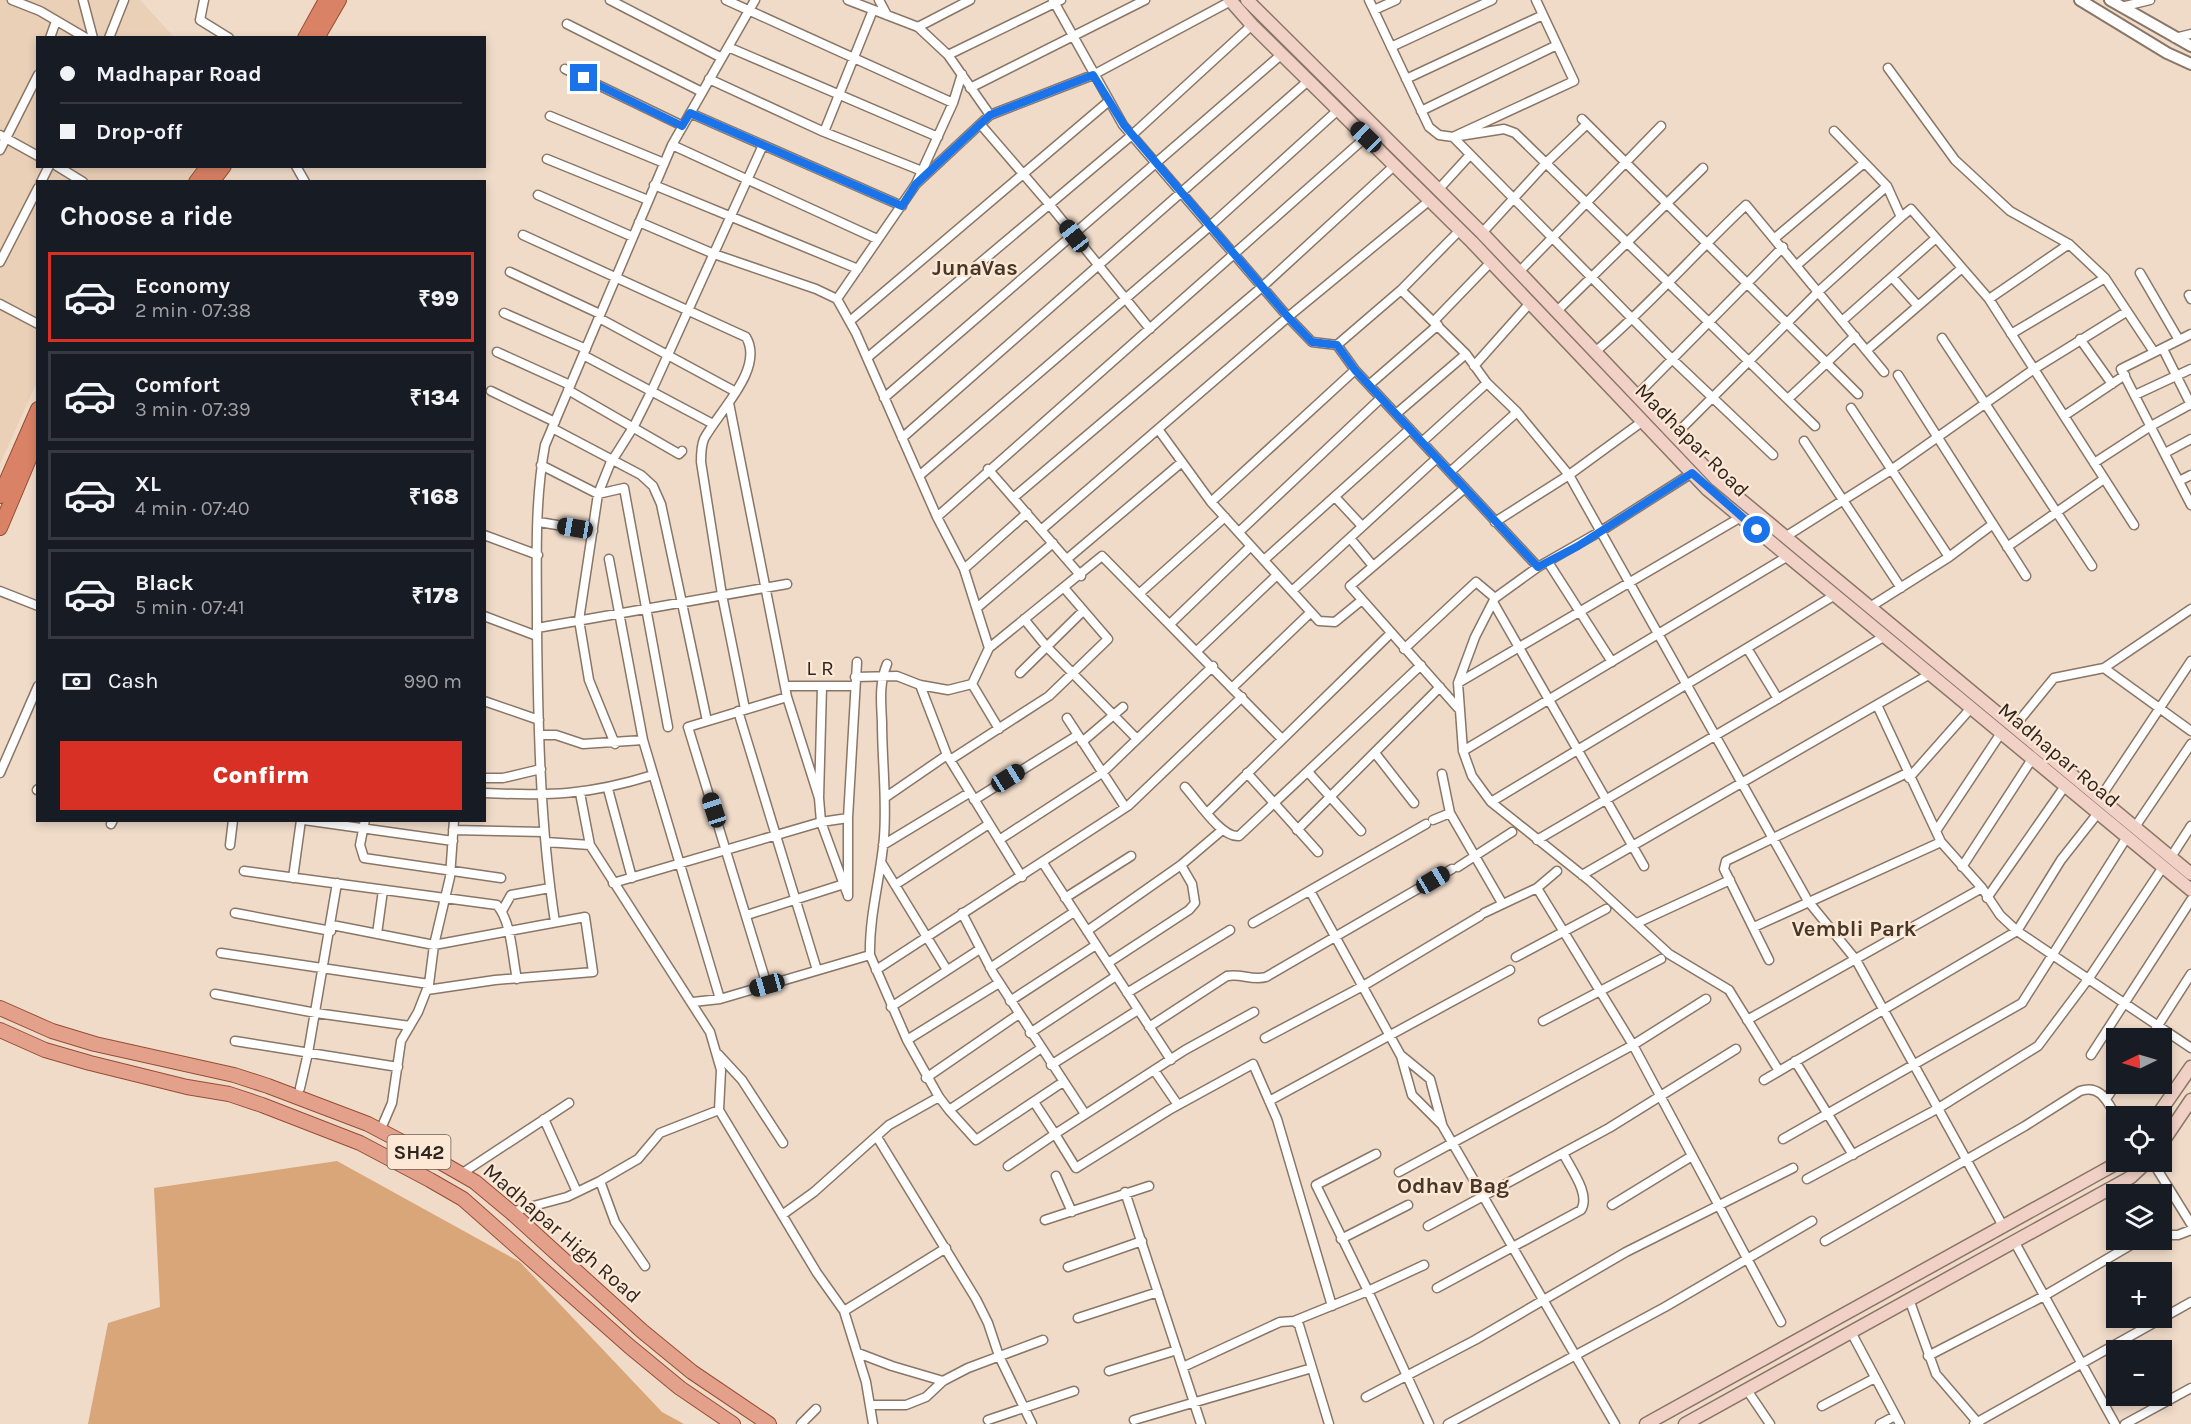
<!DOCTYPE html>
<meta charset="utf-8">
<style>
:root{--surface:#171b24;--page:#242831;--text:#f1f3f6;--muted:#9ea1a6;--line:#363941;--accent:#d93025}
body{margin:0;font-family:Karla,sans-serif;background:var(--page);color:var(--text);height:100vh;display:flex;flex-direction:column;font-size:22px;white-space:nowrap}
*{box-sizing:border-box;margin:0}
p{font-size:20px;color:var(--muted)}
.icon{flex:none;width:33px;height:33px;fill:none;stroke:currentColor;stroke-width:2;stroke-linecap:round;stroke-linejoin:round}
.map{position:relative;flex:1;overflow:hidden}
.side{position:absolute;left:36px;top:180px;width:450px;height:642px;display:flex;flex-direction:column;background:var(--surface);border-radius:0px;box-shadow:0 3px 9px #0003}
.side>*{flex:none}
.banner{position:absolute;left:36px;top:36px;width:450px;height:132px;border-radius:0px;box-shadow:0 3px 9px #0003;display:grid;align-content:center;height:132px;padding:0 24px;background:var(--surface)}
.needle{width:39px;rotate:265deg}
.tools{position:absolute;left:2106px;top:1028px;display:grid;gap:12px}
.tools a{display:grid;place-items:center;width:66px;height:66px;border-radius:0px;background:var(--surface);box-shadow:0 3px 9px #0003;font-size:30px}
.end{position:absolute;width:27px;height:27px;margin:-14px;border:8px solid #1a73e8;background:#fff;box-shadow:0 0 0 3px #fff}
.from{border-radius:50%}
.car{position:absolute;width:18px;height:36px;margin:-18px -9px;border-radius:8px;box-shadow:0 0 4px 2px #0007;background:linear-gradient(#222 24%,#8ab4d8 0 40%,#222 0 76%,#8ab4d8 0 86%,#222 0)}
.banner b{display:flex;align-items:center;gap:21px;height:57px;font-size:22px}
.banner b+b{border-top:2px solid var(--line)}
.banner i{width:15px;height:15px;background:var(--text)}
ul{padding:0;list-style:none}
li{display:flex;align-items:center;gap:18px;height:90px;margin:0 12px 9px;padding:0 12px;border:3px solid var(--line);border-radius:0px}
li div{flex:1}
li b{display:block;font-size:22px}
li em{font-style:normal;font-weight:800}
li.active{border-color:var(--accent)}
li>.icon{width:54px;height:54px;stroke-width:1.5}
h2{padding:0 24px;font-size:27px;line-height:72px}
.pay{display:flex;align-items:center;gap:15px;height:66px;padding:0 24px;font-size:22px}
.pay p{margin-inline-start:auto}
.action{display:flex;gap:12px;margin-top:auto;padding:12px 24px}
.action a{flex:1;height:69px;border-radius:0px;background:var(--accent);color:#fff;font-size:24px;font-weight:800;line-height:69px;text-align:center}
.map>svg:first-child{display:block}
</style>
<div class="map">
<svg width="2191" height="1424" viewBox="0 0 2191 1424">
<rect width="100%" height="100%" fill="#f0dbc9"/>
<path fill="#ebd0b8" d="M0 0H140L174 37 38 38V166L200 167 187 181 38 182 37 382 0 464Z"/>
<path fill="#d9a679" d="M337 1161 520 1262 662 1412 684 1424H88L108 1323 160 1307 154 1188Z"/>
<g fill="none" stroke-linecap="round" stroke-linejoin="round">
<g stroke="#897666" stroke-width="11">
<path id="minor" d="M12 0 40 11 86 38
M83 0 93 38
M204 0 200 20 229 38
M610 0 722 58
M726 0 953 103
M848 0 918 27 948 55 990 115 916 184
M879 0 887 15
M1053 0 1123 125 1288 317 1312 342 1337 345 1355 370 1538 567
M1369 0 1429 127 1439 135 1453 137 1574 81 1536 0
M2121 7 2150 0
M1374 10 1396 0
M567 24 702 92
M918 27 970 0
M50 38 56 21
M109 38 124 0
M2175 38 2191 34
M728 47 938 137
M1391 47 1492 0
M948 55 1061 0
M1888 68 1955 160 2010 211 2069 244 2105 278 2154 352
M565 69 683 126
M709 79 824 132 922 171
M1406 79 1543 15
M970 88 1145 0
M1421 111 1557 45
M690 113 902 206
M990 115 1093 75 1231 1
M550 116 664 163
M1582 119 1858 394
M981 125 1049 204 1150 329
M1834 131 1887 186 1901 217 1911 209 1989 299 2134 525
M824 132 873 10
M0 135 38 156
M1453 137 1504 129 1515 133 1815 426
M1453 137 1673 360 1773 455
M672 145 877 239
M0 150 38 75
M547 159 648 200
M57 166 83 182
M296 166 305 182
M41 182 49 166
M654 185 858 269
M1438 190 1469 156
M538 195 633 237
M639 222 714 254 816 289 837 299 856 333 937 517 964 569 989 648 972 684 948 690 920 685 897 676 855 677
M1482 233 1546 163 1587 124
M523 235 746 337C765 369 718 412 704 439 701 446 701 455 701 462L722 595 745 709
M1775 238 1864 163
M0 262 38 188
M1797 265 1887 186
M510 272 600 314
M1519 272 1661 126
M2140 273 2179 340
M1892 277 1918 306
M1401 290 1466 354 1487 383 1517 412 1569 475 1808 901 1856 960 2003 1226
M2189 295 2191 299
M837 299 916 184 953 103 962 74
M1989 299 2069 244
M0 304 38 324
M1557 311 1703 168
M504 313 586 349
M599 318 736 392
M850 321 1109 101
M1434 321 1491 262
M1842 321 1936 238
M2011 334 2105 278
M2191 334 2121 369 2191 505
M1942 338 2092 566
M2080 339 2112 384
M1337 345 1401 290 1460 230
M2163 349 2191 405
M1867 350 1962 268
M1596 351C1649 306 1695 253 1746 205L1884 372
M497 352 570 385
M583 355 713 424
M867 358 1132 135 1252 25
M1474 366 1530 303
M1898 375 2026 576
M1369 385 1438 325
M568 390 679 454 682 451
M491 391 555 422
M1637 395 1783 247
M2135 395 2191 369
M884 398 1282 54
M1788 399 1855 336
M729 403 787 697 819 798
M1851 408 1949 557
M1396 414 1466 354
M2064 416 2125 375
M552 428 641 475 653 486 661 504 707 721
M1158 429 1211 502 1319 621 1335 622 1362 600
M1675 435 1819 291 1901 217
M902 438 1308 81
M1804 441 1901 588
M1422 442 1487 383
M2165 453 2191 439
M2094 463 2151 426 2191 404
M541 465 598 494 624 488 668 727
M988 469 1081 576
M1450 472 1517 412
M1692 473 1601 531 1538 567 1495 598 1475 637 1458 683 1463 751 1472 776 1491 802 1591 882 1669 954 1729 990 1779 1071
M919 476 1210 226 1338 110
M2179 481 2191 475
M1335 497 1362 526
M1013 498 1262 287 1395 165
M1211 502 1355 370
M937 517 1366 137
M539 522 593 531
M1495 522 1569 475 1643 421
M1041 530 1288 317 1430 200
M1239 532 1381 398
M484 535 538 555
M1785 537 1891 470 2034 369 2126 312
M1350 538 1373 566
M2007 547 2104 479
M609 559 643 740 720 999
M1067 559 1182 462
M1264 560 1410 429
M1548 562 1612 662
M964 569 1027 513
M0 591 38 606
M1292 591 1437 458
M1140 593 1225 517
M1493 602 1644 866
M978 607 1053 543
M1870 607 1949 557 1993 524
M484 616 537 636
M1024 619 1046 646 1136 738
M1170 624 1251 546
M537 628 787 584
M989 648 1102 556 1282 739
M1747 648 1778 699
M1404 649 1476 582 1495 598
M1197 651 1277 575
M2104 668 2191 731
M1020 673 1083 611
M1458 683 1741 517
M972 684 999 729
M920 685 947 755 1022 877
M785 686H855
M822 686 819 798 821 822 847 893
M1233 687 1311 612
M484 701 539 720
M1877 705 1941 842 1982 888 2000 915 2017 931 2191 1048
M1458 708 1350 586 1465 488
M738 711 817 970
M1067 718 1125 807
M2014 727 2054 678 2104 668 2191 609
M540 735H556L583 744 643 740
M1082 742 1123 707
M615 744 589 680 579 620 598 494 610 464 634 426 652 390 763 145
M1463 751 1788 556
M1375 753 1414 803
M950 760 1049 696 1108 639 1065 589
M1308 772 1361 831
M0 773 38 686
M1247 773 1318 852
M1442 774 1450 813 1502 903
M484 778H503L541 769
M1909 778 1971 708
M1185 787C1198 801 1221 838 1239 836L1421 665
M608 789 632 878
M37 790 38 789
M484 793C551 796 589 795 653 775
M580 793 590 845
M886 797 947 755
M2100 798 2191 661
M974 800 1078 735
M1491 802 1835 595
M1208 812 1390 634
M304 820 453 841
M365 820 360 845 364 858 501 878
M1433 820 1450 813
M111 824 113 820
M2135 827 2191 744
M453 830 544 832
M1297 830 1440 687
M1936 831 2001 733
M999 840 1102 773 1213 666
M1537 840 1885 636
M546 842 590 845 710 1032 721 1070 719 1110 817 1273 844 1311 866 1382 873 1424
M230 845 233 820
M883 845 969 793
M2171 857 2191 826
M881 862 947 970
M1043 863 1171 1060
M1458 867 1512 832
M1962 867 2032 759
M244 871 497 905C512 923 512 956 517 979
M1582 875 1930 674
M293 878 301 820
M613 883 821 822 848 818
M895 885 989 824
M1537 888 1633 1045 1781 1322
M1310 891 1401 1056 1412 1095 1442 1125 1615 1424
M848 896V818L857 662
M1065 898 1131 856
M1987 898 2065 786
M502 911 511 895 550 888
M235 913 331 931
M962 913 993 973 1085 1114
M1484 913 1537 888 1557 871
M747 915 844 884
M555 922C540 825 538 726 537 627 537 567 534 504 545 445L672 145 755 0
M1253 923 1426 824
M1637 923 1730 880
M332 925 434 945 585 917 593 972 495 980 427 990
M1754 927 1941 842
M1087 931 1181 865 1221 831
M377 934 383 890
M221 953 429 984
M870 955 907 1040 939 1097
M1516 957 1606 909
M1769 960 1724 869 1726 861 1907 773
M1108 963 1189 910 1195 903 1192 884 1181 865
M990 968 1074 912
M876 970 1128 806 1242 697
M767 985 688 727 787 697
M1127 993 1230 930
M215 994 316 1013 410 1026
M1010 1001 1096 945
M693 1002 720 999 870 955C869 915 881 876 884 837 887 798 882 761 882 722 881 702 879 683 887 664
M891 1007 980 949
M1254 1012 1185 1050 1055 1134 1076 1168 1169 1110 1253 1064 1277 1119 1332 1306
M1747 1020 1982 888
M1543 1021 1661 959
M1149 1027 1227 976C1241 973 1252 981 1266 977L1452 869
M1030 1033 1116 976
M1265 1038 1363 986 1480 916
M2150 1038 2191 974
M907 1040 999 983
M235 1041 398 1067
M718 1054 742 1080 783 1143
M2091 1055 2191 900
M1402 1056 1430 1079 1442 1124
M1795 1061 1853 1155
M1051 1065 1138 1010
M1154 1070 1178 1105
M926 1078 1019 1014
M1764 1080 2017 931 2061 860 2098 813
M300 1088 308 1053 337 883
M2106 1099 2117 1083
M1269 1101 1510 970
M949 1110 976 1140 1063 1082
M544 1119 577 1192
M380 1131 392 1103 401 1041 418 1012 429 984 434 945 450 877 454 820
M877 1137 976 1299 988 1323 999 1356 1032 1424
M1783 1139 2022 1003 2127 837
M1376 1154 1316 1185 1368 1291 1429 1424
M2152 1161 2191 1224
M1008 1166 1055 1134 1034 1102
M1399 1172 1633 1045 1706 999
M461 1174 569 1103
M1056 1176 1072 1212
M1807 1179 1937 1109 2038 1046 2089 978 2163 867
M1125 1192 1201 1424
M1612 1205 1692 1156
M511 1212 567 1197 600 1181
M782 1215 814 1192 889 1125 939 1097 949 1110 1040 1049
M1045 1220 1149 1186
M1428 1226 1609 1128 1736 1049
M2162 1235H2178L2191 1230
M1341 1239 1408 1205
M1825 1241 2025 1126 2080 1091C2100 1084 2107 1101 2116 1116
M2014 1241 2115 1424
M645 1266 615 1222 600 1181 638 1159 660 1133 719 1110
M1068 1267 1142 1241
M1437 1288 1581 1210C1591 1194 1570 1168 1563 1153
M1909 1299 1936 1374 1979 1424
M844 1311 946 1248
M1078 1318 1158 1292
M1294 1321 1368 1291 1424 1265
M1851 1332 1900 1424
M858 1353 892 1366 943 1381
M1928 1356 2044 1296 2141 1239
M1183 1367 1280 1322 1294 1321 1299 1325 1329 1424
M1109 1371 1177 1350
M1747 1390 1770 1424
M1366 1397 1475 1340 1626 1252 1793 1168
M871 1405H906L926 1397 943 1381 968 1368 1043 1340
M1822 1406 1875 1378
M988 1420 1074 1391
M1134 1420 1312 1368
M801 1424 816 1409
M1448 1424 1665 1307 1812 1221
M1880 1424 1895 1416
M1974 1424 2191 1302
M2125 1424 2191 1388"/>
</g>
<g stroke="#897666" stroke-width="14">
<path id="tertiary" d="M2080 0 2167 53 2191 64
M2110 0 2191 46"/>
</g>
<g stroke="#897666" stroke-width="15">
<path id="secondary" d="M1230 0 1252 25 1472 242 1708 490 2191 890
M1247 0 1482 233 1717 480 2191 874
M2157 1116 2191 1067
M2162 1143 2191 1100
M1646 1424 2121 1161
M1685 1424 2131 1177 2148 1161"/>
</g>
<g stroke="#974d34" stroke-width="16">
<path id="primary" d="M0 1008 52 1031 95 1044 234 1075 268 1086 368 1124 440 1162 475 1182 511 1212 642 1331 692 1372 769 1424
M0 1030 45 1050 90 1063 187 1087 229 1094 262 1105 360 1143 430 1180 463 1199 629 1346 680 1388 733 1424"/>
</g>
<g stroke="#974d34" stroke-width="16">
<path id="trunk" d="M305 38 326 0
M317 38 339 0
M196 182 208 166
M212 182 224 166
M0 496 38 409
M0 528 38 438"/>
</g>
<use href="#minor" stroke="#fff" stroke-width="8"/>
<use href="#tertiary" stroke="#fff" stroke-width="10"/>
<use href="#secondary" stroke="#f1d0c6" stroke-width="12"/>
<use href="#primary" stroke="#e3a18c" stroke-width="14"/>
<use href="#trunk" stroke="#da8266" stroke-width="14"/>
</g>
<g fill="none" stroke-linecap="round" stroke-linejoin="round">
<path stroke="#1a73e8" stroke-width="8" d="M584 78 682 126 690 113 902 206 916 184 990 115 1093 75 1124 125 1288 317 1312 342 1337 345 1355 370 1538 567 1578 546 1692 473 1757 530"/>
</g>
<g text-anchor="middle" stroke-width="4.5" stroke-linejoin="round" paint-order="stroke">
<rect fill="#fde8d6" stroke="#6c6056" stroke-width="1.5" x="387.5" y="1135" width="63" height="34" rx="4.5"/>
<g font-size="20" font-weight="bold" fill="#2e261f">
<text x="419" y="1159">SH42</text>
</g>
<g font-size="21" fill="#2e261f" stroke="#fde8d6">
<text transform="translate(1692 440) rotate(45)" y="7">Madhapar Road</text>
<text x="820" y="675">L R</text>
<text transform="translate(2059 755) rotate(40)" y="7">Madhapar Road</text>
<text transform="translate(562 1233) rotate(41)" y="7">Madhapar High Road</text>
</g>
<g font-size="22" font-weight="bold" fill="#473728" stroke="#fde8d6">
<text x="975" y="275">JunaVas</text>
<text x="1854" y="936">Vembli Park</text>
<text x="1453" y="1193">Odhav Bag</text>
</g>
</g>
</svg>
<div class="tools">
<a><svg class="needle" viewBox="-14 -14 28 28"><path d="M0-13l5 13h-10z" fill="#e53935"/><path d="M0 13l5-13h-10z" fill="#9ea1a6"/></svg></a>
<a><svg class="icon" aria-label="locate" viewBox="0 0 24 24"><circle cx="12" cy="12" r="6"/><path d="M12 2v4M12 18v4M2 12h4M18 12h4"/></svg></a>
<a><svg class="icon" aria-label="layers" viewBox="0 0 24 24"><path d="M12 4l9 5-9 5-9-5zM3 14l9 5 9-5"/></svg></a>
<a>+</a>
<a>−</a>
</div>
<i class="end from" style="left:1757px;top:530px"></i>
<i class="end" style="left:584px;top:78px"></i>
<i class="car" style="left:1366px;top:137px;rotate:314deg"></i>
<i class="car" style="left:1074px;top:236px;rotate:322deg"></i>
<i class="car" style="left:575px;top:528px;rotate:279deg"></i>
<i class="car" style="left:1008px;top:778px;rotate:58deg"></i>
<i class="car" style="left:714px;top:810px;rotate:342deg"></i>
<i class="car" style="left:1433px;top:880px;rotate:59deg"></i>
<i class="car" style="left:767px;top:985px;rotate:254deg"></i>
<div class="banner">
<b><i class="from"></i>Madhapar Road</b>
<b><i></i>Drop-off</b>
</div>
<section class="side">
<h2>Choose a ride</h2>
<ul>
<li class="active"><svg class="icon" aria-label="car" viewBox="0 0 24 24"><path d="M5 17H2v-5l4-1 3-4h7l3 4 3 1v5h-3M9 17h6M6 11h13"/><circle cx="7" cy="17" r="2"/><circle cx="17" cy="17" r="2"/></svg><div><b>Economy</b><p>2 min · 07:38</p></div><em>₹99</em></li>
<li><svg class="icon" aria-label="car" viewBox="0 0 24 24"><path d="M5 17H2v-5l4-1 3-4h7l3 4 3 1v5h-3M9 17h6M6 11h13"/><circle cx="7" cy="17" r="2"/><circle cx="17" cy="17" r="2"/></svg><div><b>Comfort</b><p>3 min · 07:39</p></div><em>₹134</em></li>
<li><svg class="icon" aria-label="car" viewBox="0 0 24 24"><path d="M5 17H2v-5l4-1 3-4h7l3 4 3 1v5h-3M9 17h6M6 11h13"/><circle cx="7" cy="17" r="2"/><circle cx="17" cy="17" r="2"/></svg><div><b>XL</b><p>4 min · 07:40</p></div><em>₹168</em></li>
<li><svg class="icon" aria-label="car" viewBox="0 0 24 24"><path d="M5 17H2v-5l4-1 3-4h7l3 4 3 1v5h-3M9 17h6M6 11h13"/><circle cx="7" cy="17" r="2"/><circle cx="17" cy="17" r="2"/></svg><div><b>Black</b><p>5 min · 07:41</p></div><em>₹178</em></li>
</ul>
<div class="pay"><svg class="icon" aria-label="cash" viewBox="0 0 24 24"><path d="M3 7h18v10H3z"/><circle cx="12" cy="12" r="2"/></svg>Cash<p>990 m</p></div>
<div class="action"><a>Confirm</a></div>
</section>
</div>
